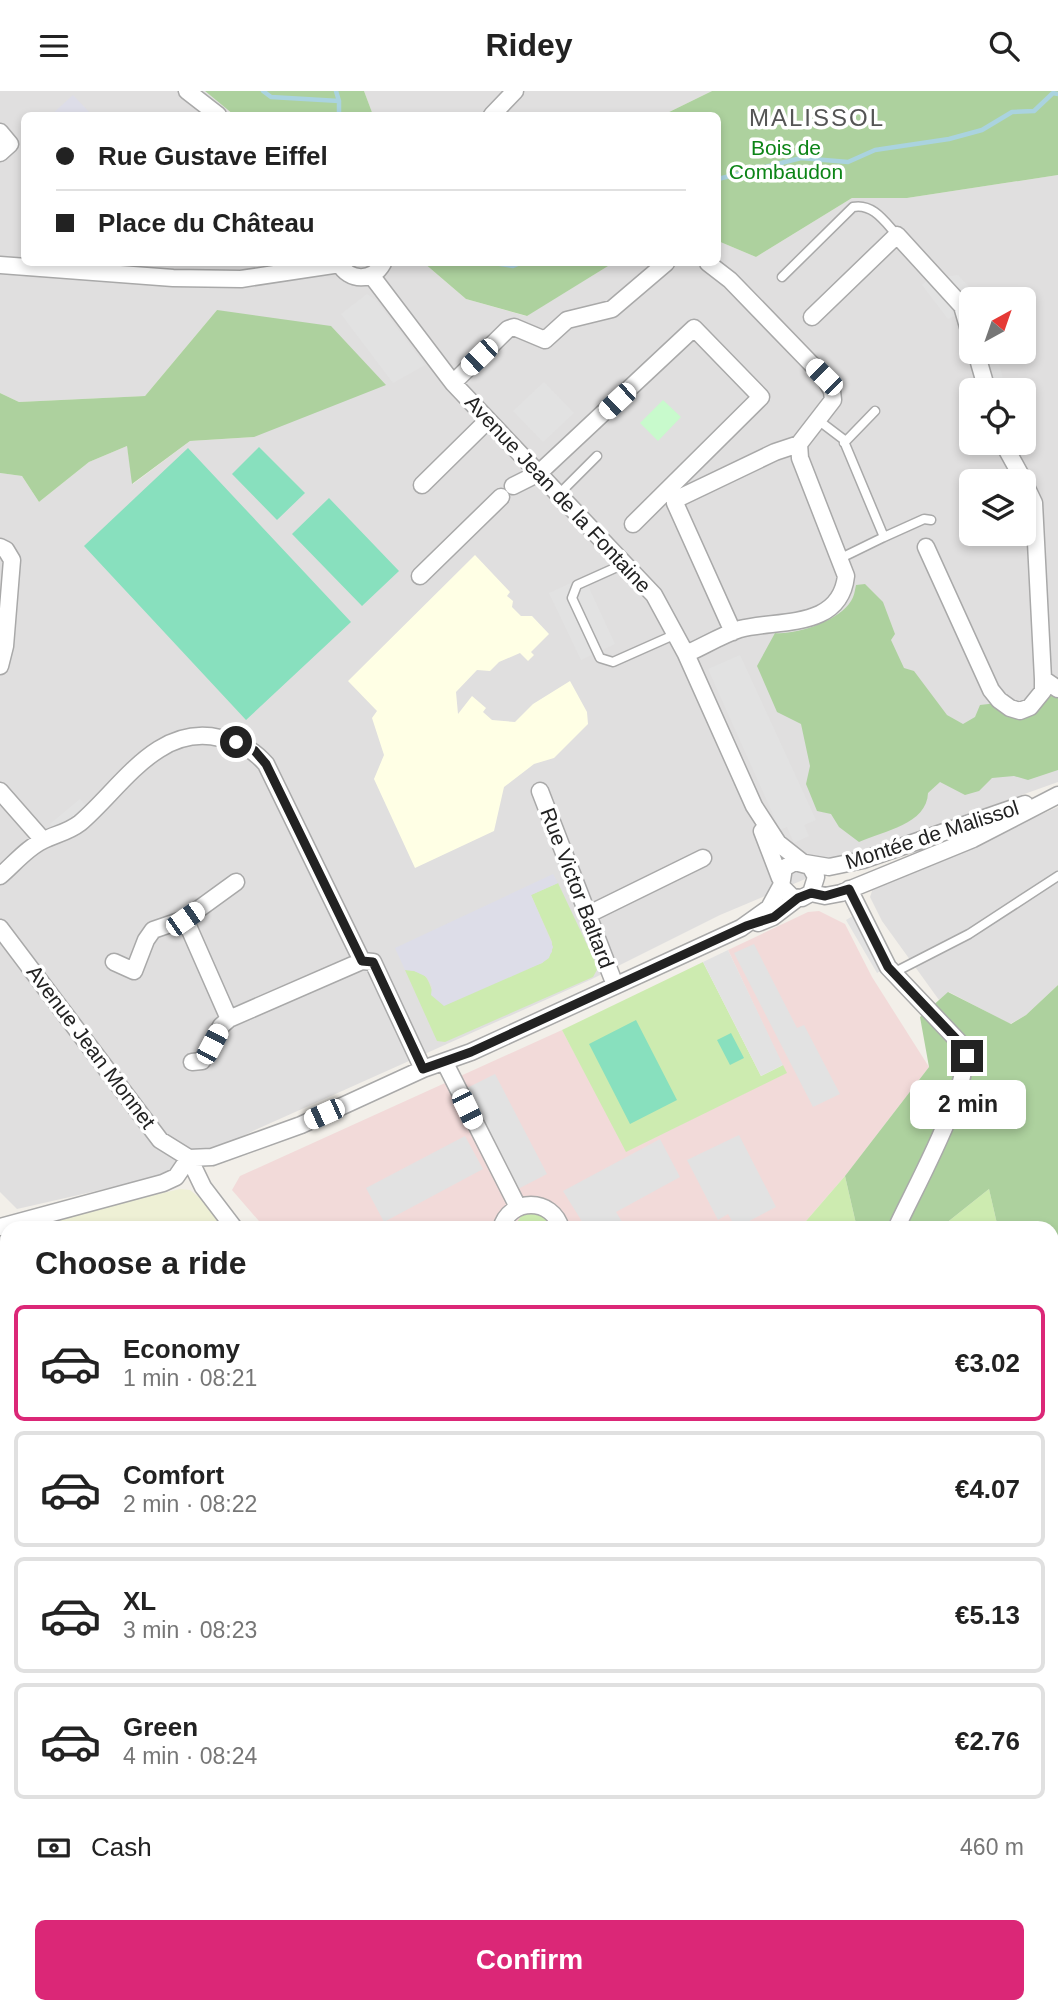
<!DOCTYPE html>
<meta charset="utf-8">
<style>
:root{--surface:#fff;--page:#f6f6f6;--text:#222;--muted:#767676;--line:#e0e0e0;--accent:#db2777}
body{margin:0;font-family:Helvetica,sans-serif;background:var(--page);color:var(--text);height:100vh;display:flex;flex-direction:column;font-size:26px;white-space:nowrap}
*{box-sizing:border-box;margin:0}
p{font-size:23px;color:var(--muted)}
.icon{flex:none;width:38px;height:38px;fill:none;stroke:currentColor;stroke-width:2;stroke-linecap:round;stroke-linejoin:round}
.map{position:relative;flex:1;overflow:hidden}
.sheet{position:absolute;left:0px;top:1130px;width:1059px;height:793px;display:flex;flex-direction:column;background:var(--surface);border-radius:21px 21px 0 0;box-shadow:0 4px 10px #0003}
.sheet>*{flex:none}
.hud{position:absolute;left:21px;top:21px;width:700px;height:154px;border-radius:10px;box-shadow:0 4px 10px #0003;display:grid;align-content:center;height:154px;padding:0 35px;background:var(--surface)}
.needle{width:46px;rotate:40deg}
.buttons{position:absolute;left:959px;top:196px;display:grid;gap:14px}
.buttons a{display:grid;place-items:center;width:77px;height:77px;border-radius:10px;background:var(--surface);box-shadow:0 4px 10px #0003;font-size:35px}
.end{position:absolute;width:32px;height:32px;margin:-16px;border:9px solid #222;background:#fff;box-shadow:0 0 0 4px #fff}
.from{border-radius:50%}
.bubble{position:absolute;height:49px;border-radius:10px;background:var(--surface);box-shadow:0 4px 10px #0003;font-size:23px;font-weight:700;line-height:49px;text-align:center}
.car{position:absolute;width:21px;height:42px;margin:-21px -10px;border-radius:9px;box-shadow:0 0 5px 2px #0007;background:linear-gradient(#fff 24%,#345 0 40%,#fff 0 76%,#345 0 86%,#fff 0)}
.hud b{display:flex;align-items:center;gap:24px;height:66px;font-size:26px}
.hud b+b{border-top:2px solid var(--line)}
.hud i{width:18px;height:18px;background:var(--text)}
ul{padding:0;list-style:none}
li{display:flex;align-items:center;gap:21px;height:116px;margin:0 14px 10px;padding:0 21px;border:4px solid var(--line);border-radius:10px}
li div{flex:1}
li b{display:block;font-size:26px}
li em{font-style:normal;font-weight:700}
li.selected{border-color:var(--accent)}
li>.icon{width:63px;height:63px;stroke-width:1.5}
h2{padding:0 35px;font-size:32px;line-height:84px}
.pay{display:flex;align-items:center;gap:18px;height:77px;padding:0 35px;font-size:26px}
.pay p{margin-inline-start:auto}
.primary-button{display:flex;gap:14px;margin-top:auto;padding:14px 35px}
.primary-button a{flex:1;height:80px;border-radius:10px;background:var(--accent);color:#fff;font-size:28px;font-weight:700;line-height:80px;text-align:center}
header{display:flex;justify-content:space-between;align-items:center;height:91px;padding:0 35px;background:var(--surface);font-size:32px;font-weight:700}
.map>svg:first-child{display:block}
</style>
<header><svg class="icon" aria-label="menu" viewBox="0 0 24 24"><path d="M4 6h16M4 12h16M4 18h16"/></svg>Ridey<svg class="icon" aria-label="search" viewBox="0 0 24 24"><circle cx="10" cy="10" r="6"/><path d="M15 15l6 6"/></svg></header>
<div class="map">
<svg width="1058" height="1922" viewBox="0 0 1058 1922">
<rect width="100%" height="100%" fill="#f2efe9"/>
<path fill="#e0dfdf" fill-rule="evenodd" d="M0 0H205L234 24H24V172H424L466 208 526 225 613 172H718V150L756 166 852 107H907L1058 84V691L907 745 720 824 592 888 255 1039 162 1085 17 1118 0 1101V382L22 385 39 411 89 371 127 355 133 393 190 350 254 346 217 219 145 305 19 311 0 302ZM971 208H1024V261H971ZM971 299H1024V352H971ZM971 390H1024V443H971Z
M364 0H712L663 24H373Z
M1058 716V894L1026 924 1010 933 949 901 939 909 882 830 870 806 873 797Z
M7 1141V1249L0 1251V1143Z
M0 1479 7 1500V1916H110L111 1922H0Z
M223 1916H356L355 1922H226Z"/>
<path fill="#f2dad9" d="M819 820 845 833 872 886 929 976 845 1085 800 1137H265L232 1099 240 1085 562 939 627 1060 786 982 728 859 808 821Z"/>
<path fill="#ffffe5" d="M475 464 510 501 507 505 513 510 512 516 521 525H532L549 543 531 561 534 564 528 570 520 562 499 571 490 580 477 579 456 601 458 623 472 605 486 617 483 621 492 629 515 631 533 613 570 590 587 621 588 633 554 667 534 673 504 696 494 740 415 777 374 688 384 664 372 627 377 620 348 590Z"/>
<path fill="#eef0d5" d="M180 1098 190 1099 201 1108 223 1134 218 1138H36L34 1132Z"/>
<path fill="#cdebb0" d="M558 792 598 877 593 886 445 951 437 950 405 879C435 880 425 896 440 911L542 872 552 861V851L531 804Z
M703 871 761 985 783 974 787 982 626 1061 562 939Z
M845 1085 857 1137H800Z
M989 1098 998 1137H940Z
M533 1122 544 1126 551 1137 512 1138 522 1124Z
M7 1249V1499L0 1479V1251Z
M408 1916H533L527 1922H405Z
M677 1916H794L791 1922H668Z"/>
<path fill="#add19e" d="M205 0H364L373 24H234Z
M712 0H1058V84L907 107H852L756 166 718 150V24H663Z
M424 172H613L527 225 466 208Z
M217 219 331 235 386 294 254 346 190 350 132 393 127 355 89 371 39 411 22 385 0 382V302L19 311 145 305Z
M865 493 883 511 895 543 891 549 904 577 914 580 947 624 963 633 975 626 980 614 997 612 1009 620 1051 601 1058 606V679L1028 689 1014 685 992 687 979 700 965 704 940 691 928 702C927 733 884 740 859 751L839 736 831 723 817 720 806 693 810 675 801 633 777 621 757 575 775 542C796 544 839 530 851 510 854 506 855 499 856 494Z
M1058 894V1361L1052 1377V1138L998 1137 989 1098 940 1137H857L845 1085 929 976 920 926 948 901 1011 933 1026 924Z
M1058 1403V1702L1052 1703V1413Z
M1058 1716V1922H791L794 1916H1052V1717Z
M110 1916H223L226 1922H111Z"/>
<path fill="#c8facc" d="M663 309 681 326 658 350 640 332Z"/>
<path fill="#88e0be" d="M259 356 305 402 277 429 232 383Z
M188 357 351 531 246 629 84 455Z
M329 407 399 480 362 515 292 443Z
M636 929 677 1009 630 1033 589 953Z
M731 942 744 967 730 974 717 949Z"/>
<path fill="#e2e2e2" d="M958 184 980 208H971V261H996L1006 299H978L956 224 948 228 922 194 929 188Z
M367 203 376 209 425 274 393 292 341 223Z
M544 291 574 322 543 351 513 320Z
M584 486 615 553 581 569 549 502Z
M740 564 816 729 804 734 809 745 794 752 787 736 780 739 708 578Z
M80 708 90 719 60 745 50 733Z
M856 823 886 877 877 882 846 829Z
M754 853 797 937 804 934 840 1003 813 1016 734 862Z
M728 859 783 974 761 985 703 871Z
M495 983 547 1083 516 1099 463 999Z
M739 1044 776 1116 736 1137 728 1123 718 1129 687 1069Z
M465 1045 483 1078 384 1131 366 1097Z
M660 1048 680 1086 616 1121 626 1137H586L563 1100Z"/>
<path fill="#dddde8" d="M73 4 92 24H51Z
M553 783 558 792 531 804 553 856 549 867 542 872 444 915 431 904 432 895 427 886 414 880 405 879 395 857Z"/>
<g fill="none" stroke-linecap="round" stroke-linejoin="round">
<path stroke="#aad3df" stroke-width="4.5" d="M263 0 271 6 339 10V24
M336 0 339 10
M718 88 801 67 848 71 875 59 949 48 982 39 1012 21 1034 20 1053 2 1058 3
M494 172 513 175 520 172
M1052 1546 1058 1543
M813 1922 816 1916"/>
<g stroke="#a9a9a9" stroke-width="11">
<path id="service" d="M782 186 853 116C873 112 885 131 897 144
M818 329 843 348 884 446 841 467
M844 352 875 320
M559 403 597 365
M884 446 924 428 931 429
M626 472 577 494 572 507 600 567 613 571 676 543
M893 882 969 843 1058 785"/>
</g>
<g stroke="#a9a9a9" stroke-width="19">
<path id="minor" d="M187 0 218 24
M492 24 515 0
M0 41 10 53 0 62
M339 172C349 191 373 191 383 172
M0 174 173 187 241 188 340 173
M371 184 453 292 654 504 686 563 754 715 778 752 802 771
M812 226 897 144 962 215 971 246
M976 261 987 299
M453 292 508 238 514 236 545 249 567 229 612 218 666 172
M1003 352 1024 390
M422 394 488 329
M513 395 539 382 694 237 761 306 633 433
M0 456 6 459 12 469 5 555 0 575
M926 456 991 599 999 609 1010 617 1020 620 1030 616 1043 600V588L1034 412 1024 391
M420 485 501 406
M733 541 675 412 679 407 775 361 799 353
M686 563C704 555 722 544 740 538 778 528 840 539 846 485L800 367 799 353 833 309 832 300 824 286 730 189 708 172
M1043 588 1058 598
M0 700 43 749
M540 700 615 894
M762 740 780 787
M805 772 829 776 863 769 1025 713
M0 785C13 774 27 757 42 750 55 743 67 742 80 732 121 697 158 632 220 647 240 652 253 658 266 673L362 870 373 871 423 978
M849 798 888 876 961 953C981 981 910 1105 896 1138
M811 802 816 786 810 775 795 771 784 777 781 795 792 806 802 807 811 802 825 805 841 802 973 748 1058 704
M589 823 703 767
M185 828 229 928
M758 832 773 826 798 807
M0 837 160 1049 189 1067 212 1066 301 1034 423 978 471 961 741 837 769 817 781 795
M114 871 134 880 146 849 153 839 185 828 236 791
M192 971 202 970 221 935 229 928 362 870
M445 972 518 1116
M189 1067 203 1096 235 1138
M0 1136 163 1092 176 1086 189 1067
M501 1138C509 1106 553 1106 561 1138
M534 1922 541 1916"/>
</g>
<g stroke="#a9a9a9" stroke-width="23">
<path id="tertiary" d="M1052 1394 1058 1383
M636 1922 647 1916"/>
</g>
<use href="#service" stroke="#fff" stroke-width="8"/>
<use href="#minor" stroke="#fff" stroke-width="16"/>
<use href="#tertiary" stroke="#fff" stroke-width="19"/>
</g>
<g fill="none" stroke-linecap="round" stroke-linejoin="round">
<path stroke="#222" stroke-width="9" d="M236 651 254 659 266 673 362 870 373 871 423 978 471 961 746 835 774 826 798 807 811 802 825 805 849 798 888 876 961 953 967 965"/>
</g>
<g text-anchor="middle" stroke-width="7" stroke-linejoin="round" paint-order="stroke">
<g font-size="21" fill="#0c8416" stroke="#fff">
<text x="786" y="64">Bois de<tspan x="786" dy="24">Combaudon</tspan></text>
</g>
<g font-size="21" fill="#222" stroke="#fff">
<text transform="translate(558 403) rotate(47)" y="7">Avenue Jean de la Fontaine</text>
<text transform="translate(932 744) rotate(-18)" y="7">Montée de Malissol</text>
<text transform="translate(577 797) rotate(69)" y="7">Rue Victor Baltard</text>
<text transform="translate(91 956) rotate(53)" y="7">Avenue Jean Monnet</text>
</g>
<g font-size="24" letter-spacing="2" fill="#555" stroke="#fff">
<text x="817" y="35">MALISSOL</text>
</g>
</g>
</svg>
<div class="buttons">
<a><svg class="needle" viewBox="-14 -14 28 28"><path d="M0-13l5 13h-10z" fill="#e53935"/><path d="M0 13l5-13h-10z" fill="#767676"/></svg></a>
<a><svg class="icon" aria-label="locate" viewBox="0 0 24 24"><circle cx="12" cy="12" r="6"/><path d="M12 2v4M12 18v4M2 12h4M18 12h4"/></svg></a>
<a><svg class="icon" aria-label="layers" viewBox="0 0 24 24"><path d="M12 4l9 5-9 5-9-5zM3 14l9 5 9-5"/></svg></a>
</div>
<i class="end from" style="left:236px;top:651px"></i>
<i class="end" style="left:967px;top:965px"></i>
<div class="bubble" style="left:910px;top:989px;width:116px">2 min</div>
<i class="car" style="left:479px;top:266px;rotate:226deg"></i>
<i class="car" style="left:824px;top:286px;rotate:315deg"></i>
<i class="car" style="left:617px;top:310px;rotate:227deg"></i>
<i class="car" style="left:185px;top:828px;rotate:55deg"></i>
<i class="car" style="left:212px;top:953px;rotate:28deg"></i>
<i class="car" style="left:467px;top:1018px;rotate:154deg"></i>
<i class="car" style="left:324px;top:1023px;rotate:246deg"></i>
<div class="hud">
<b><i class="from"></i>Rue Gustave Eiffel</b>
<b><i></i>Place du Château</b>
</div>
<section class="sheet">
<h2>Choose a ride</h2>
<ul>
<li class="selected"><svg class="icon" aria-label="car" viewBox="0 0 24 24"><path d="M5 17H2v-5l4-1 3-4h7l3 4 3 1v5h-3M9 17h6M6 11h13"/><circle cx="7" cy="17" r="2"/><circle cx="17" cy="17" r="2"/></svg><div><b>Economy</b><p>1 min · 08:21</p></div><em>€3.02</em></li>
<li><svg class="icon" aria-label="car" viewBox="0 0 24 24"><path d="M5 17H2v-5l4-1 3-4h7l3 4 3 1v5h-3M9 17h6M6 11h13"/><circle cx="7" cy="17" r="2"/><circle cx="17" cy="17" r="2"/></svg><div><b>Comfort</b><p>2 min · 08:22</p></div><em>€4.07</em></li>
<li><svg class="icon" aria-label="car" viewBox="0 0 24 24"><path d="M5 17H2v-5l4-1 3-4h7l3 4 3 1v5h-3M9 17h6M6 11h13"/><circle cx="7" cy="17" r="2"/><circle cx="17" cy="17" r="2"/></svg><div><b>XL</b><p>3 min · 08:23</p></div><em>€5.13</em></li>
<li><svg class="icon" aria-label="car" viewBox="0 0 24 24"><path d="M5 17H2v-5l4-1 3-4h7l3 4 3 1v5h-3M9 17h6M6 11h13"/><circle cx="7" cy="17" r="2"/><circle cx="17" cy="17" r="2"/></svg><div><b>Green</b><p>4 min · 08:24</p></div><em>€2.76</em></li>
</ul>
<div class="pay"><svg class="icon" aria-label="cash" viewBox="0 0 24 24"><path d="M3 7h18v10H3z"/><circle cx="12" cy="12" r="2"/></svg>Cash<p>460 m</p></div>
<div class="primary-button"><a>Confirm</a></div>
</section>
</div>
